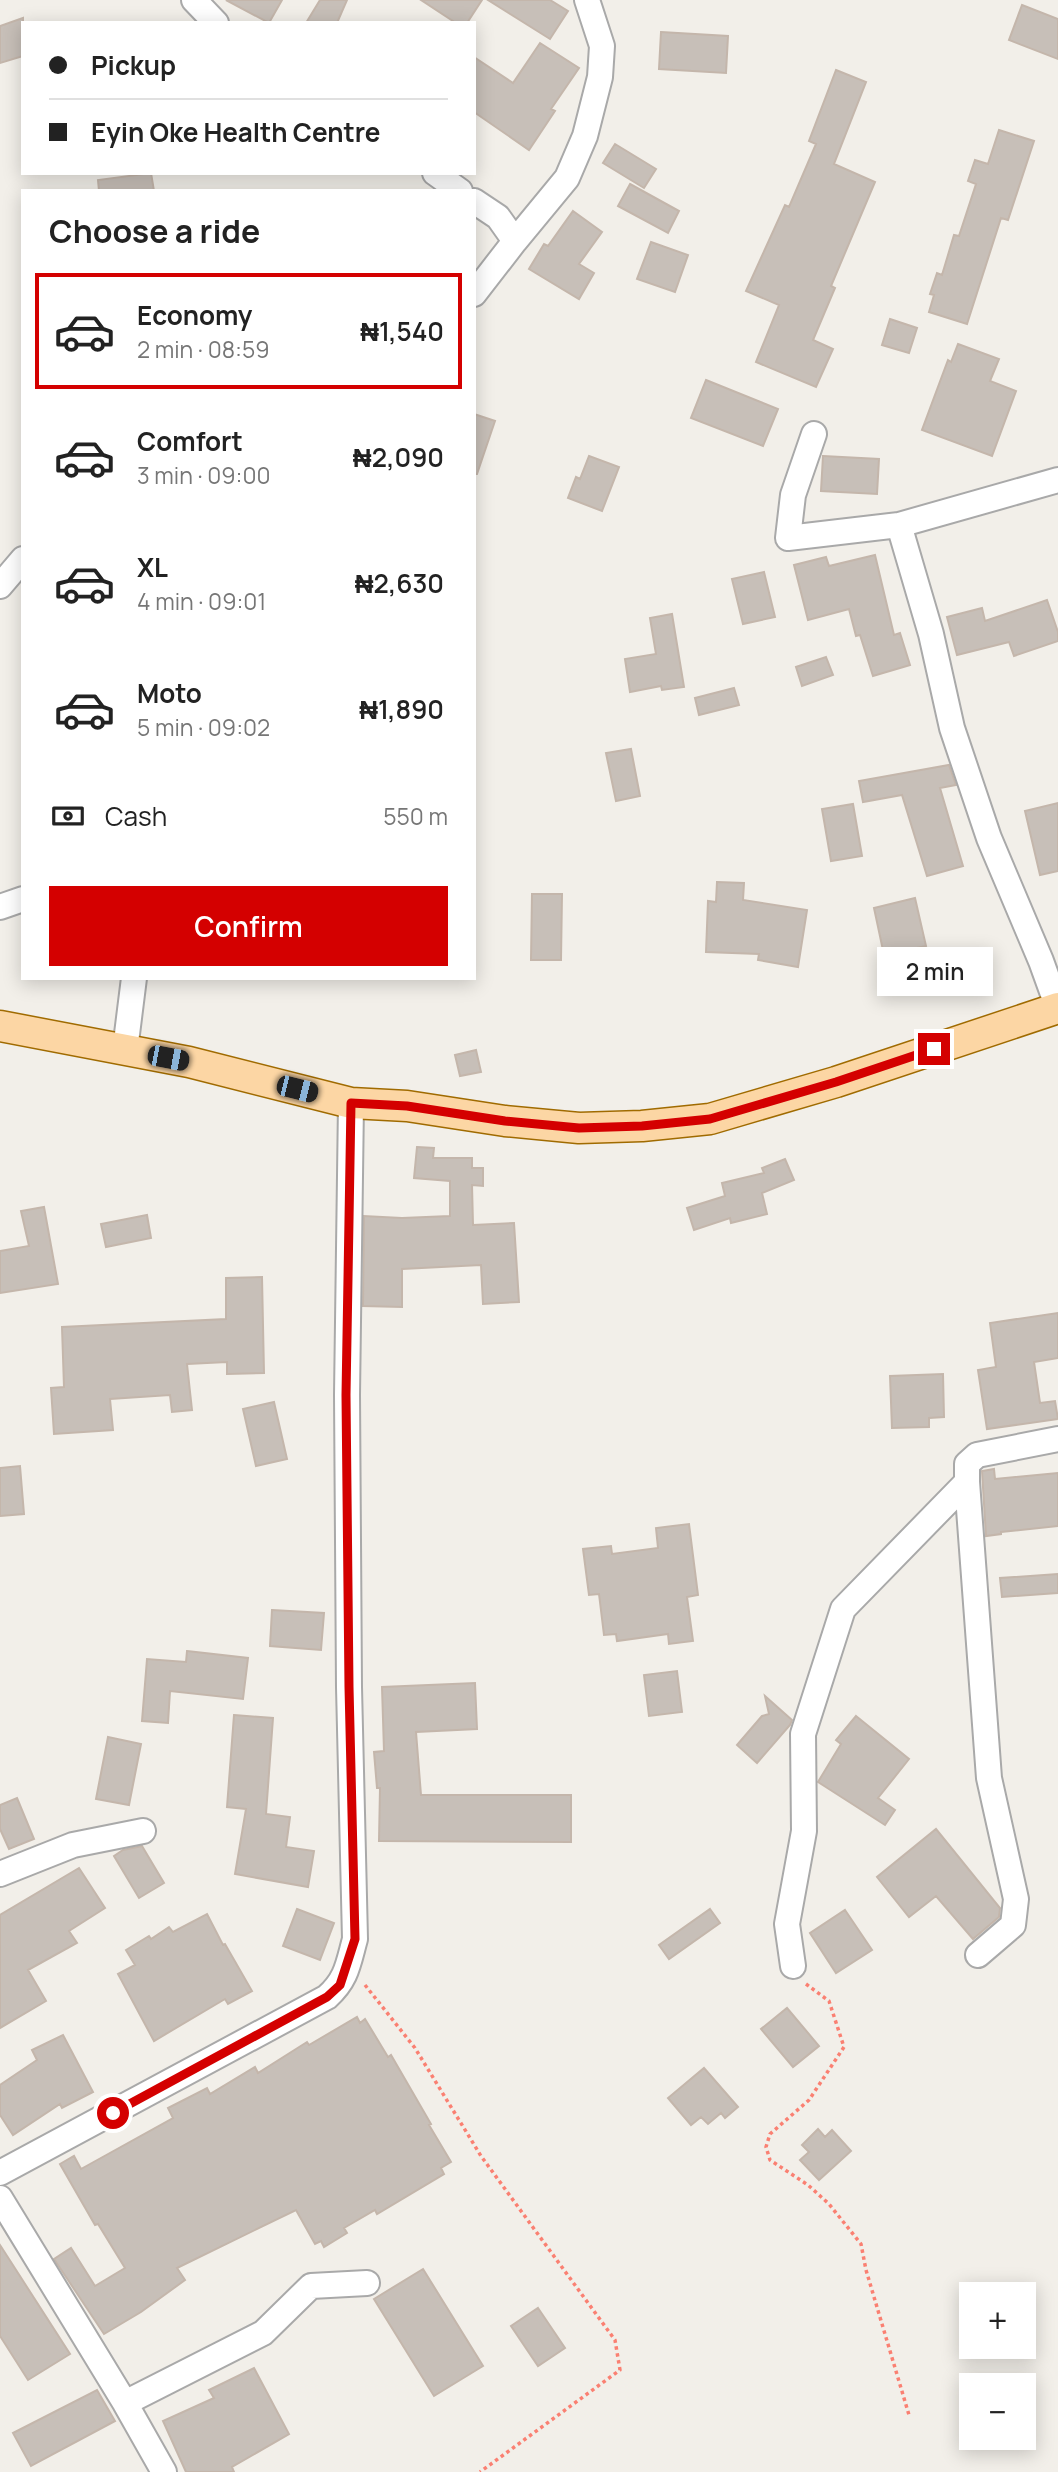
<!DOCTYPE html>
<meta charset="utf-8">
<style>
:root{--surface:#fff;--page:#f6f6f6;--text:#222;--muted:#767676;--line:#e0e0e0;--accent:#d40000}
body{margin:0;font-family:Manrope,sans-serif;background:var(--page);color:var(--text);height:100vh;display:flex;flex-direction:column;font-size:26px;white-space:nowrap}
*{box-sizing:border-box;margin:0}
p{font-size:23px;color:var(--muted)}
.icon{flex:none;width:38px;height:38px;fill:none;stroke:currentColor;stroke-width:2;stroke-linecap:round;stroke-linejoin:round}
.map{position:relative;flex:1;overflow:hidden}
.panel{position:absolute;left:21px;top:189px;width:455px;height:791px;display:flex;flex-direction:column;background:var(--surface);border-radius:0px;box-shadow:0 4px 18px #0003}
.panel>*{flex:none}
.banner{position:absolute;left:21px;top:21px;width:455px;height:154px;border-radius:0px;box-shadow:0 4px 18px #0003;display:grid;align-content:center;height:154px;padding:0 28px;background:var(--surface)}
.controls{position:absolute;left:959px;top:2282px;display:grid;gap:14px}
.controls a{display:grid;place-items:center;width:77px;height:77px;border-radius:0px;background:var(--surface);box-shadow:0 4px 18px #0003;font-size:35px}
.end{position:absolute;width:32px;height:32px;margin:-16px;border:9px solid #d40000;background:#fff;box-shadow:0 0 0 4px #fff}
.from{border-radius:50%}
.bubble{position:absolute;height:49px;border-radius:0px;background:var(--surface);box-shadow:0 4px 18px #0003;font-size:23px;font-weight:600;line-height:49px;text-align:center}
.car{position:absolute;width:21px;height:42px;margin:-21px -10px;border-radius:9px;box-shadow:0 0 5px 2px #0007;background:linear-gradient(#222 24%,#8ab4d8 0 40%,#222 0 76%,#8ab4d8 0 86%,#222 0)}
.banner b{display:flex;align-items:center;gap:24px;height:66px;font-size:26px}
.banner b+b{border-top:2px solid var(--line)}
.banner i{width:18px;height:18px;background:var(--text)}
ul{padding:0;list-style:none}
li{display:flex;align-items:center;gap:21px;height:116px;margin:0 14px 10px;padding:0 14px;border:4px solid transparent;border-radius:0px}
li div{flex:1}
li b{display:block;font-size:26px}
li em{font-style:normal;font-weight:600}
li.selected{border-color:var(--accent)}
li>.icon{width:63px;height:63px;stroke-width:1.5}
h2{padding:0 28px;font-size:32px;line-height:84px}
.pay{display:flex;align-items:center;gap:18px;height:77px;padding:0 28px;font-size:26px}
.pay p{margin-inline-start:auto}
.cta{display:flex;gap:14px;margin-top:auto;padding:14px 28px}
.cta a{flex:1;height:80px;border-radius:0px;background:var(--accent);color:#fff;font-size:28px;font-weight:600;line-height:80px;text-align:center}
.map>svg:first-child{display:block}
</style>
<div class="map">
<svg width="1058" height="2472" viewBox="0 0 1058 2472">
<rect width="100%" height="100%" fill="#f2efe9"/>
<path fill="#c7bfb8" stroke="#c4b6ab" stroke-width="2" d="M226 0H282L269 23Z
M320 0H347L337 23H306Z
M421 0H482L467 23H456Z
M488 0H550L568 11 550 39Z
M1022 5 1058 19V59L1009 40Z
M23 18V56L0 63V26Z
M661 32 728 36 726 73 659 69Z
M540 43 579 68 551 109 555 111 529 150 474 112V57L513 83Z
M836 70 866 82 834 164 875 182 831 286 835 288 813 340 833 349 816 387 756 362 779 305 746 291 785 205 789 207 816 144 809 141Z
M999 130 1034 141 1008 220 1001 218 967 324 929 312 934 295 930 294 937 273 942 275 954 235 959 236 976 184 968 181 975 160 988 164Z
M615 144 656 169 644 188 603 163Z
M151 173 154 191H99L98 180Z
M630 184 679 211 668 233 618 206Z
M573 211 602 232 579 264 594 273 579 299 529 269 544 244 548 246Z
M651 242 688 255 675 292 637 279Z
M890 319 917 328 909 353 882 345Z
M958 344 999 359 990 381 1016 391 992 456 922 430 948 360 951 362Z
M706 380 778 409 763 446 691 418Z
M474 414 495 421 477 474H474Z
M589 456 619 467 602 511 568 498 576 477 580 479Z
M823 456 879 459 877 494 821 491Z
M875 555 894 635 900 633 910 665 873 676 860 635 856 636 849 609 808 620 794 565 826 557 829 566Z
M764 572 775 617 743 624 732 579Z
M1047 600 1058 632V641L1014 656 1009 642 957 655 947 617 982 608 985 621Z
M672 614 684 687 662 690 661 686 630 692 625 659 656 654 650 618Z
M826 657 833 675 802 686 796 667Z
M734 688 739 705 699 715 695 698Z
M631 749 640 796 616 801 606 753Z
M949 765 956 785 940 788 963 866 927 876 902 795 863 802 859 781Z
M1058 803V871L1040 875 1025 811Z
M853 804 862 856 831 861 822 809Z
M717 882 744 883 743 900 807 910 798 967 758 960 759 954 706 952 708 901 716 902Z
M532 894H562L561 960H531Z
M915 898 926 946 884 955 874 908Z
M476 1050 481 1072 460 1076 455 1055Z
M417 1147 434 1148 433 1158H472V1168H483V1186L472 1185 473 1225 514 1223 519 1302 483 1304 481 1265 402 1269V1307L363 1306 364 1216 402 1218 450 1216V1181L414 1178Z
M785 1159 794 1180 762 1193 767 1214 731 1223 730 1218 694 1230 687 1208 725 1196 722 1183 764 1173 762 1168Z
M44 1207 58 1284 0 1293V1251L29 1246 21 1211Z
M147 1215 151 1238 106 1247 101 1224Z
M262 1277 264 1373 227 1374V1362L187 1364 192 1410 172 1412 170 1395 110 1399 113 1430 54 1434 51 1388 64 1387 62 1327 226 1319V1278Z
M1058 1313V1358L1034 1362 1040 1403 1055 1401 1058 1419 987 1429 978 1370 996 1367 990 1323Z
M943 1374 944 1417 929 1418V1427L892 1428 890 1376Z
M274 1402 287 1459 256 1466 243 1409Z
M20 1466 24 1514 0 1516V1468Z
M994 1469 995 1479 1058 1473V1526L1001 1532V1534L986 1536 982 1471Z
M689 1524 698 1595 687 1597 693 1641 669 1644 668 1634 617 1641 616 1634 604 1635 599 1594 589 1595 583 1549 611 1546 612 1554 658 1548 656 1528Z
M1058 1574V1593L1002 1597 1000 1578Z
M272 1610 324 1613 321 1650 270 1646Z
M187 1651 248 1658 243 1699 170 1691 168 1723 142 1721 147 1659 186 1662Z
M677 1671 682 1712 649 1716 644 1675Z
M475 1683 477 1729 416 1732 421 1795H571V1842L379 1841 380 1788H377L374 1752 384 1751 382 1687Z
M765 1696 792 1720 790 1725 757 1763 737 1745 762 1716 769 1714Z
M234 1715 273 1718 266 1814 290 1817 286 1847 314 1851 308 1887 235 1874 246 1809 227 1807Z
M856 1716 909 1759 878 1798 895 1810 885 1825 818 1782 841 1744 836 1740Z
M108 1737 141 1744 129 1805 96 1799Z
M17 1798 34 1839 9 1849 0 1829V1805Z
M936 1829 1000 1908 999 1917 973 1939 936 1896 909 1917 877 1877Z
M142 1846 164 1883 139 1898 114 1856 123 1850Z
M79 1868 105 1908 69 1931 77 1943 28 1970 46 2001 0 2028V1915Z
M297 1909 334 1923 320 1960 283 1946Z
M710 1909 720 1923 669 1959 659 1945Z
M845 1910 872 1950 836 1973 810 1933Z
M207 1914 223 1945 225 1944 252 1991 228 2004 225 1999 154 2041 118 1974 135 1965 126 1950 149 1936 151 1939 169 1927 173 1932Z
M787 2008 819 2046 793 2067 761 2029Z
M357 2017 360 2023 365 2019 388 2057 391 2055 431 2124 429 2125 451 2162 441 2168 444 2174 377 2214 375 2210 344 2228 347 2233 324 2247 321 2241 315 2244 296 2210 177 2268 185 2280 141 2312 104 2334 54 2259 71 2248 95 2286 125 2268 98 2224 95 2225 60 2164 74 2156 81 2169 173 2118 168 2108 207 2088 210 2094 255 2067 258 2073 307 2042 309 2045Z
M63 2035 93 2092 62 2108 60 2104 13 2135 0 2115V2085L37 2060 32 2050Z
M704 2068 738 2107 725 2118 721 2113 708 2124 701 2117 691 2125 668 2098Z
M818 2129 825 2137 832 2130 851 2151 819 2180 800 2160 809 2152 802 2145Z
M0 2245 70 2354 28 2380 0 2336Z
M423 2269 483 2366 434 2396 374 2299Z
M538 2308 565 2348 538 2366 511 2326Z
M254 2368 289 2434 232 2467 234 2472H186L163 2421 214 2398 209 2390Z
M97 2390 115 2421 31 2466 13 2433Z"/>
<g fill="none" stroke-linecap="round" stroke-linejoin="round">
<g stroke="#a9a9a9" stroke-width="28">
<path id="minor" d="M194 0 216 23
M435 173 460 191
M474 201 498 217 515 241 474 294
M515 241 567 178 585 136 600 77 602 46 587 0
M814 434 793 495 788 538 899 525 1058 480
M899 525 931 634 952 728 989 838 1041 961 1058 1008
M0 586 23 559
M0 907 23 899
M125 1050 134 978
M967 1482 989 1778 1016 1899 1013 1925 978 1955
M0 1874 73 1845 143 1831
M793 1966 787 1924 804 1831 803 1734 843 1609 967 1482V1464L977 1455 1058 1439
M0 2173 327 1997C347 1979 348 1964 355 1939L349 1687 347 1395 351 1103
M0 2198 125 2403 164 2472
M125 2403 263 2333 311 2286 367 2283"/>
</g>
<g stroke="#a06b00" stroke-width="33">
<path id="major" d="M0 1026 189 1062 351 1103 407 1106 505 1121 579 1128 642 1126 710 1119 836 1082 1058 1008"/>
</g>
<path stroke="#fa8072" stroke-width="3.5" stroke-dasharray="3.5 3.5" stroke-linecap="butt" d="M806 1984 829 2001 844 2047 809 2100 770 2134 766 2147 770 2160 808 2185 829 2204 861 2244 866 2270 909 2415
M365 1985 415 2048 481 2156 615 2340 620 2370 480 2472"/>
<use href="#minor" stroke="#fff" stroke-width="24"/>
<use href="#major" stroke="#fcd6a4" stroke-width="30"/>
</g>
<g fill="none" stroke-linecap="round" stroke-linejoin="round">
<path stroke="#d40000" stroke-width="9" d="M113 2113 327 1997 340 1985 355 1939 349 1687 346 1395 351 1103 407 1106 505 1121 579 1128 642 1126 710 1119 836 1082 934 1049"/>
</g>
</svg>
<div class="controls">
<a>+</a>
<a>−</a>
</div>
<i class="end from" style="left:113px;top:2113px"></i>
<i class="end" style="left:934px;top:1049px"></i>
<div class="bubble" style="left:877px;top:947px;width:116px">2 min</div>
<i class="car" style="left:168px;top:1058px;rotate:101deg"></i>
<i class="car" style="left:297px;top:1089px;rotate:104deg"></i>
<div class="banner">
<b><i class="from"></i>Pickup</b>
<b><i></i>Eyin Oke Health Centre</b>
</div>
<section class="panel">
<h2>Choose a ride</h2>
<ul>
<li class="selected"><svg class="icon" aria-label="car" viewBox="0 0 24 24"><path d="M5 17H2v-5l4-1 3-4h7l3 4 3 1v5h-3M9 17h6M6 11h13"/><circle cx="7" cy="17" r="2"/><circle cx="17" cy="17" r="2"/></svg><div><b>Economy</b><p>2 min · 08:59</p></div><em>₦1,540</em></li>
<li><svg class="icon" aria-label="car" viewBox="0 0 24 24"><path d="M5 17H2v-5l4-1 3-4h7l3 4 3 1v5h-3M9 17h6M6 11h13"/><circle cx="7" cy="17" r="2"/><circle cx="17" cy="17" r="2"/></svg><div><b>Comfort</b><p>3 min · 09:00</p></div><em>₦2,090</em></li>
<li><svg class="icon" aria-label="car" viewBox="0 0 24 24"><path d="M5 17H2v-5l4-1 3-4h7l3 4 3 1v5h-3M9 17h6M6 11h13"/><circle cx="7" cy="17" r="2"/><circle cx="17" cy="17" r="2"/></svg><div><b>XL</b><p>4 min · 09:01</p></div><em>₦2,630</em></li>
<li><svg class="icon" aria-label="car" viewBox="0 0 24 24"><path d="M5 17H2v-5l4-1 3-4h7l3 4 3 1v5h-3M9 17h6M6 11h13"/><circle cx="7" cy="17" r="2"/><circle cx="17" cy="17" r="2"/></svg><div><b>Moto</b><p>5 min · 09:02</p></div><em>₦1,890</em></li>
</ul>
<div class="pay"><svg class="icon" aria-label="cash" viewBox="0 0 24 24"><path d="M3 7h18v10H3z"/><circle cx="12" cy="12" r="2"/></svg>Cash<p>550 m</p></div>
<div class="cta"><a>Confirm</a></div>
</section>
</div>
